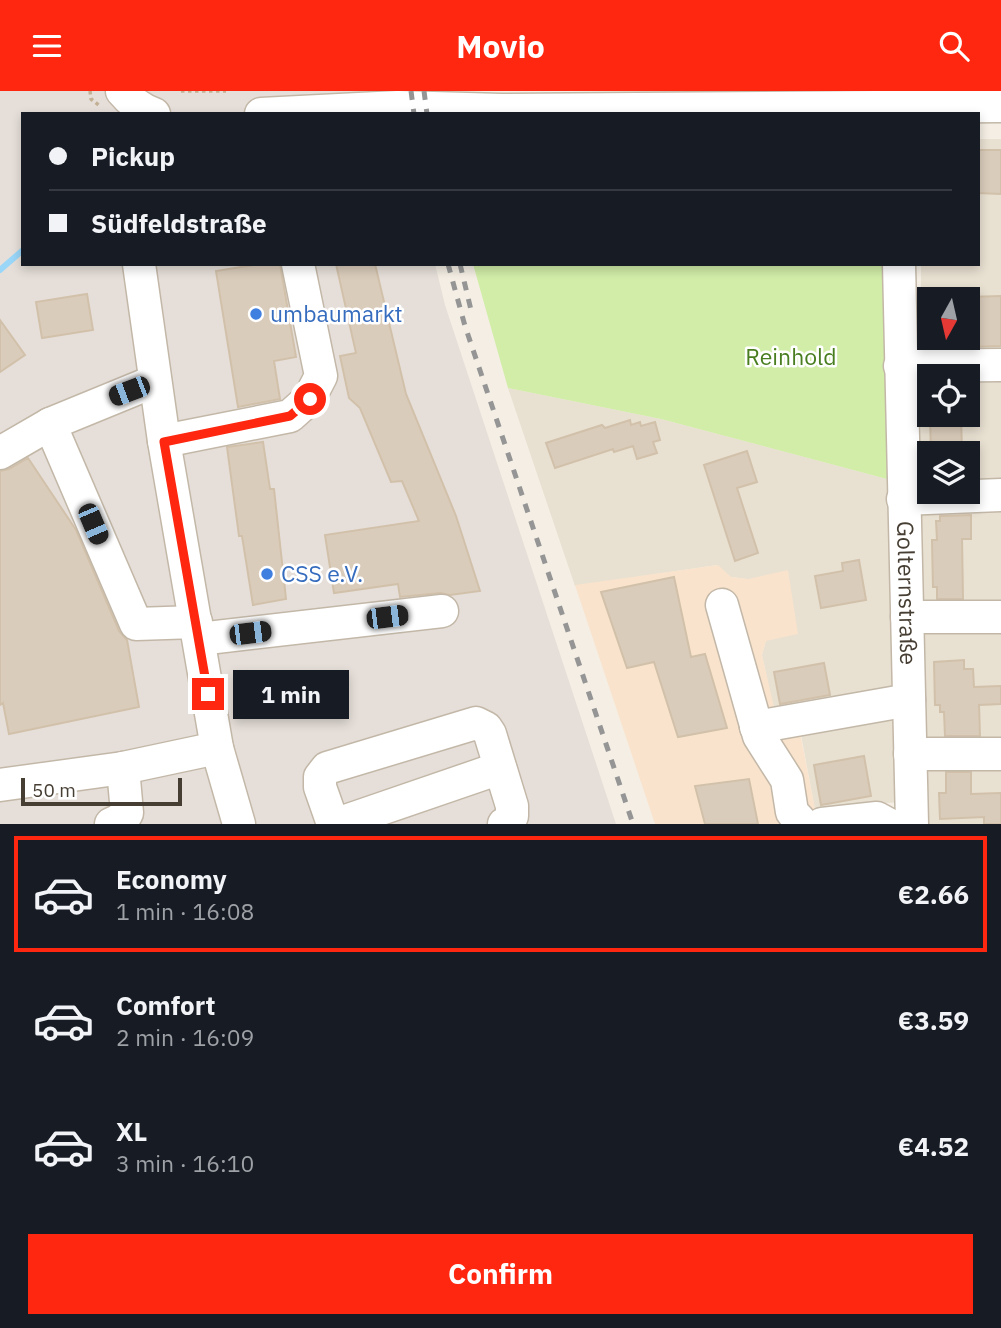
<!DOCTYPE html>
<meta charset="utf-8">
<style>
:root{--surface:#171b24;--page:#242831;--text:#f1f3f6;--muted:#9ea1a6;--line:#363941;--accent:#ff270f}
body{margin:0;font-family:"IBM Plex Sans",sans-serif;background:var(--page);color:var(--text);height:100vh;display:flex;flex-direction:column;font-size:26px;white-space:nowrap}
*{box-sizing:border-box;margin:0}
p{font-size:23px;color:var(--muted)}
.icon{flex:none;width:38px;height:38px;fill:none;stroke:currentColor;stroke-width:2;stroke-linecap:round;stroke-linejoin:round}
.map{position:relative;height:733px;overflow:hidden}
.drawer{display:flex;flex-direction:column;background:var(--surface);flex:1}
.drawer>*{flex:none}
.guide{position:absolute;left:21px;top:21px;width:959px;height:154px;border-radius:0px;box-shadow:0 4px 10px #0003;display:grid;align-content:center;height:154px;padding:0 28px;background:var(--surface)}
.needle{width:46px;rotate:188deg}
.fabs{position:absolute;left:917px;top:196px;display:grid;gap:14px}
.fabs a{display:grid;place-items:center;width:63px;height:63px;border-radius:0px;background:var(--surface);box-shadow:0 4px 10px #0003;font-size:35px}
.scale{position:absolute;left:21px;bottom:18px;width:161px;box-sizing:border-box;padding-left:7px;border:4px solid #463e33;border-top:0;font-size:19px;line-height:24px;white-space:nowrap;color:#463e33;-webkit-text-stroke:5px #fff;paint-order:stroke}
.end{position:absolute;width:32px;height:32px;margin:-16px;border:9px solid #ff270f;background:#fff;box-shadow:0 0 0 4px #fff}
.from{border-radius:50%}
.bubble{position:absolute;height:49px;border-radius:0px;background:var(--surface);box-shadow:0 4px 10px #0003;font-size:23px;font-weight:700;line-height:49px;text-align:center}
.car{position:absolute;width:21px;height:42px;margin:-21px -10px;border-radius:9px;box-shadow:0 0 5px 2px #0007;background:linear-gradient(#222 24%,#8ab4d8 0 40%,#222 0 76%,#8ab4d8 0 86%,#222 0)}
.guide b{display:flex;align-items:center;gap:24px;height:66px;font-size:26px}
.guide b+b{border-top:2px solid var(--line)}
.guide i{width:18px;height:18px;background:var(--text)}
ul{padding:12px 0 0;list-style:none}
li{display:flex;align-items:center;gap:21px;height:116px;margin:0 14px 10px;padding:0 14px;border:4px solid transparent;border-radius:0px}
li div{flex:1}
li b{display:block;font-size:26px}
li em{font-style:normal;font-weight:700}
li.active{border-color:var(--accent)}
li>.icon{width:63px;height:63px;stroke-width:1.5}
.primary-button{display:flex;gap:14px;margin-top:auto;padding:14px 28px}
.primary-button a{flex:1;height:80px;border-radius:0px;background:var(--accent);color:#fff;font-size:28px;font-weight:700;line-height:80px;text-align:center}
header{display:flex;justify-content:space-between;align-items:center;height:91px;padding:0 28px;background:var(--accent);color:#fff;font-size:32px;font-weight:700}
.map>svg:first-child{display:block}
</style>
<header><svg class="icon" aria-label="menu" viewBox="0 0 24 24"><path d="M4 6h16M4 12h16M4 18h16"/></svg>Movio<svg class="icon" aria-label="search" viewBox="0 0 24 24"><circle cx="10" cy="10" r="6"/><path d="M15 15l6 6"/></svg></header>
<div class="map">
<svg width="1001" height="733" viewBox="0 0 1001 733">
<rect width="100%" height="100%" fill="#f4eee4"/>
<path fill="#e8e0d1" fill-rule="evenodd" d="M978 48H1001V733H928L926 710 884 712 816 724 797 622 775 624 762 564 766 550 748 488 731 486 717 474 575 495 508 297 661 328 887 388 920 393 921 173H978ZM929 208H968V247H929ZM929 285H968V324H929ZM929 362H968V401H929Z"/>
<path fill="#f9e3cc" d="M718 474 731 486 748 488 788 479 798 543 766 550 762 564 776 625 796 621 816 723 884 712 885 733H655L575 494Z"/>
<path fill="#e6dfd9" d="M0 0H395L400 23H23V173H435L445 214 616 733H0Z"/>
<path fill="#d1eda8" d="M473 173H884L887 388 661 328 508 297Z"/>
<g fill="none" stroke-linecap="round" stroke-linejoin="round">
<path stroke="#99d6f8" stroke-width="6" d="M0 179 23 159"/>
</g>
<path fill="#daccbb" stroke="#d2c1aa" stroke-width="2" d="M978 59H1001V103L978 102Z
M260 173H280L296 266 274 270 280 308 238 316 216 180Z
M336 173H375L406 303 456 425 480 500 450 504 440 502 400 506 398 493 334 502 325 444 419 430 402 390 391 391 360 317 349 307 340 265 356 262Z
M87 203 93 239 42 247 36 211Z
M1001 205V255L968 256V206Z
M0 229 25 264 0 281Z
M935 324H961L962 362H931L930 326H935Z
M630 329 631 334 640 331 641 335 655 331 660 349 653 351 657 362 637 368 633 355 614 361 613 358 555 377 546 352 602 334 605 337Z
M263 351 270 398H274L286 508 253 514 242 445H239L227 356Z
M747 360 757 391 737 397 758 462 735 470 704 374Z
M28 367 76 439 119 540 127 549 139 616 9 643 3 612 0 614V380L9 378Z
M971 424V448H962L963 508H937V496H933L932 449H937L936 430H940V425Z
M859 469 866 509 821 517 815 485 843 480 842 472Z
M674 486 691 566 705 563 727 637 678 646 654 571 627 577 601 501Z
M964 569V578H973L974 596 1001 595V613L979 614 980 645H945L944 621H940V614H935L934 571Z
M824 572 830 604 780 613 774 581Z
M864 665 871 705 821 714 814 674Z
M946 681H971V703L1001 702V733H984V726L940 728 939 702H946Z
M749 688 758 733H705L695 695Z"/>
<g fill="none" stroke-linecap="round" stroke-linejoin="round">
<g stroke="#c3b8a8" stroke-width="35">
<g id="minor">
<path d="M122 0C131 11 140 18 154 23"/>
<path d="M261 23 398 16 501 19 1001 15"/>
<path d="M139 173 164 350 217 657 239 733"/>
<path id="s1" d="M899 173 912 733"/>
<path d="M900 275 1001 274"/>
<path d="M155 290 50 333 136 533 196 531"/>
<path d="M164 350 290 325 309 308 321 285 298 173"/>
<path d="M0 362 50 333"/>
<path d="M903 408 1001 404"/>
<path d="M722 514 759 645 787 689 792 721 803 733"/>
<path d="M907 526H1001"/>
<path d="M199 548 442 520"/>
<path d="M756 636 909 609"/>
<path d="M910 663H1001"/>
<path d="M0 694 123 677 217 657"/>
<path d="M111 733 124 727 127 722 123 677"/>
<path d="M333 733 320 696V686L327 677 476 632 486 637 490 643 512 715V725L509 731 504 733"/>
<path d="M337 733 500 677"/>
<path d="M822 733 877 727 888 733"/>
</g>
</g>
<path stroke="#c3b195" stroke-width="3.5" stroke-dasharray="3.5 3.5" stroke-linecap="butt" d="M90 0 91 8 100 15
M181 0H226"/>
<use href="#minor" stroke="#fff" stroke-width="32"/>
<path stroke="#959595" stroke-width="5" stroke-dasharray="9 9" stroke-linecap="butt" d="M411 0 414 23
M424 0 427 23
M448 173 465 235 633 733
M460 173 471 219"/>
</g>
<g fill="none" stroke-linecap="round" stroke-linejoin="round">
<path stroke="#ff270f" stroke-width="9" d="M208 603 164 351 290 325 310 308"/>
</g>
<g fill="#3f7fe0" stroke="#fff" stroke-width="2.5">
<circle cx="256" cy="223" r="7"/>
<circle cx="267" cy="483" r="7"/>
</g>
<g text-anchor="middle" stroke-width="5" stroke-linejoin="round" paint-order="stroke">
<g font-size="23" fill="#366cbe" stroke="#fff" text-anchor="start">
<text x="270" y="231">umbaumarkt</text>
<text x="281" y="491">CSS e.V.</text>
</g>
<g font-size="23" fill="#497e20" stroke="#fff">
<text x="791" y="274">Reinhold</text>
</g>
<g font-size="23" fill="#463e33" stroke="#fff">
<text dy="8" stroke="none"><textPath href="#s1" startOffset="329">Golternstraße</textPath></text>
</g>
</g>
</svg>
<div class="fabs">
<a><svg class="needle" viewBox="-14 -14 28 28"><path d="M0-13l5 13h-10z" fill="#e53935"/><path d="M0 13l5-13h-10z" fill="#9ea1a6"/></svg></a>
<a><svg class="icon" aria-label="locate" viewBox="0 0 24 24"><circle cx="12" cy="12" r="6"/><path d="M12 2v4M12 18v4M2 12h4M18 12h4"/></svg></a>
<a><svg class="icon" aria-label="layers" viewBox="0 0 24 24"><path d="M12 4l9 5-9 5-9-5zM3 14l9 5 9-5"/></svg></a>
</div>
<div class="scale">50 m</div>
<i class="end from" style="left:310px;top:308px"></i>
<i class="end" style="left:208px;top:603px"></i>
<div class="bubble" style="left:233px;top:579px;width:116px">1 min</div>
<i class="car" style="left:129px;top:300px;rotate:249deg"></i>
<i class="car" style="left:93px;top:433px;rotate:157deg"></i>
<i class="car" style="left:387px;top:526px;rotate:83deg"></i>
<i class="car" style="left:250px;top:542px;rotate:83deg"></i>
<div class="guide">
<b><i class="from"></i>Pickup</b>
<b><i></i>Südfeldstraße</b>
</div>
</div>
<section class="drawer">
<ul>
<li class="active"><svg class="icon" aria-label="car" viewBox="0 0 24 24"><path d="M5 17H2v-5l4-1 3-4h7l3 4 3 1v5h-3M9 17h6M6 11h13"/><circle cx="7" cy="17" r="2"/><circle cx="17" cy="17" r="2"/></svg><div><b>Economy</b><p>1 min · 16:08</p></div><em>€2.66</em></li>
<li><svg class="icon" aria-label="car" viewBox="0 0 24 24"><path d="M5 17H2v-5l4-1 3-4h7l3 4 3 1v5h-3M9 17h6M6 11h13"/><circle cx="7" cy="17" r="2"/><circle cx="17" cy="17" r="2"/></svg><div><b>Comfort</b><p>2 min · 16:09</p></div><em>€3.59</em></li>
<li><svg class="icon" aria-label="car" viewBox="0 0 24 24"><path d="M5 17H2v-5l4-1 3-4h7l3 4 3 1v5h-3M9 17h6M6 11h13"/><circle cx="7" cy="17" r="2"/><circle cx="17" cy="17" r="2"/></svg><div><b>XL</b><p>3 min · 16:10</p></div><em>€4.52</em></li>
</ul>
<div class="primary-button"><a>Confirm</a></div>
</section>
